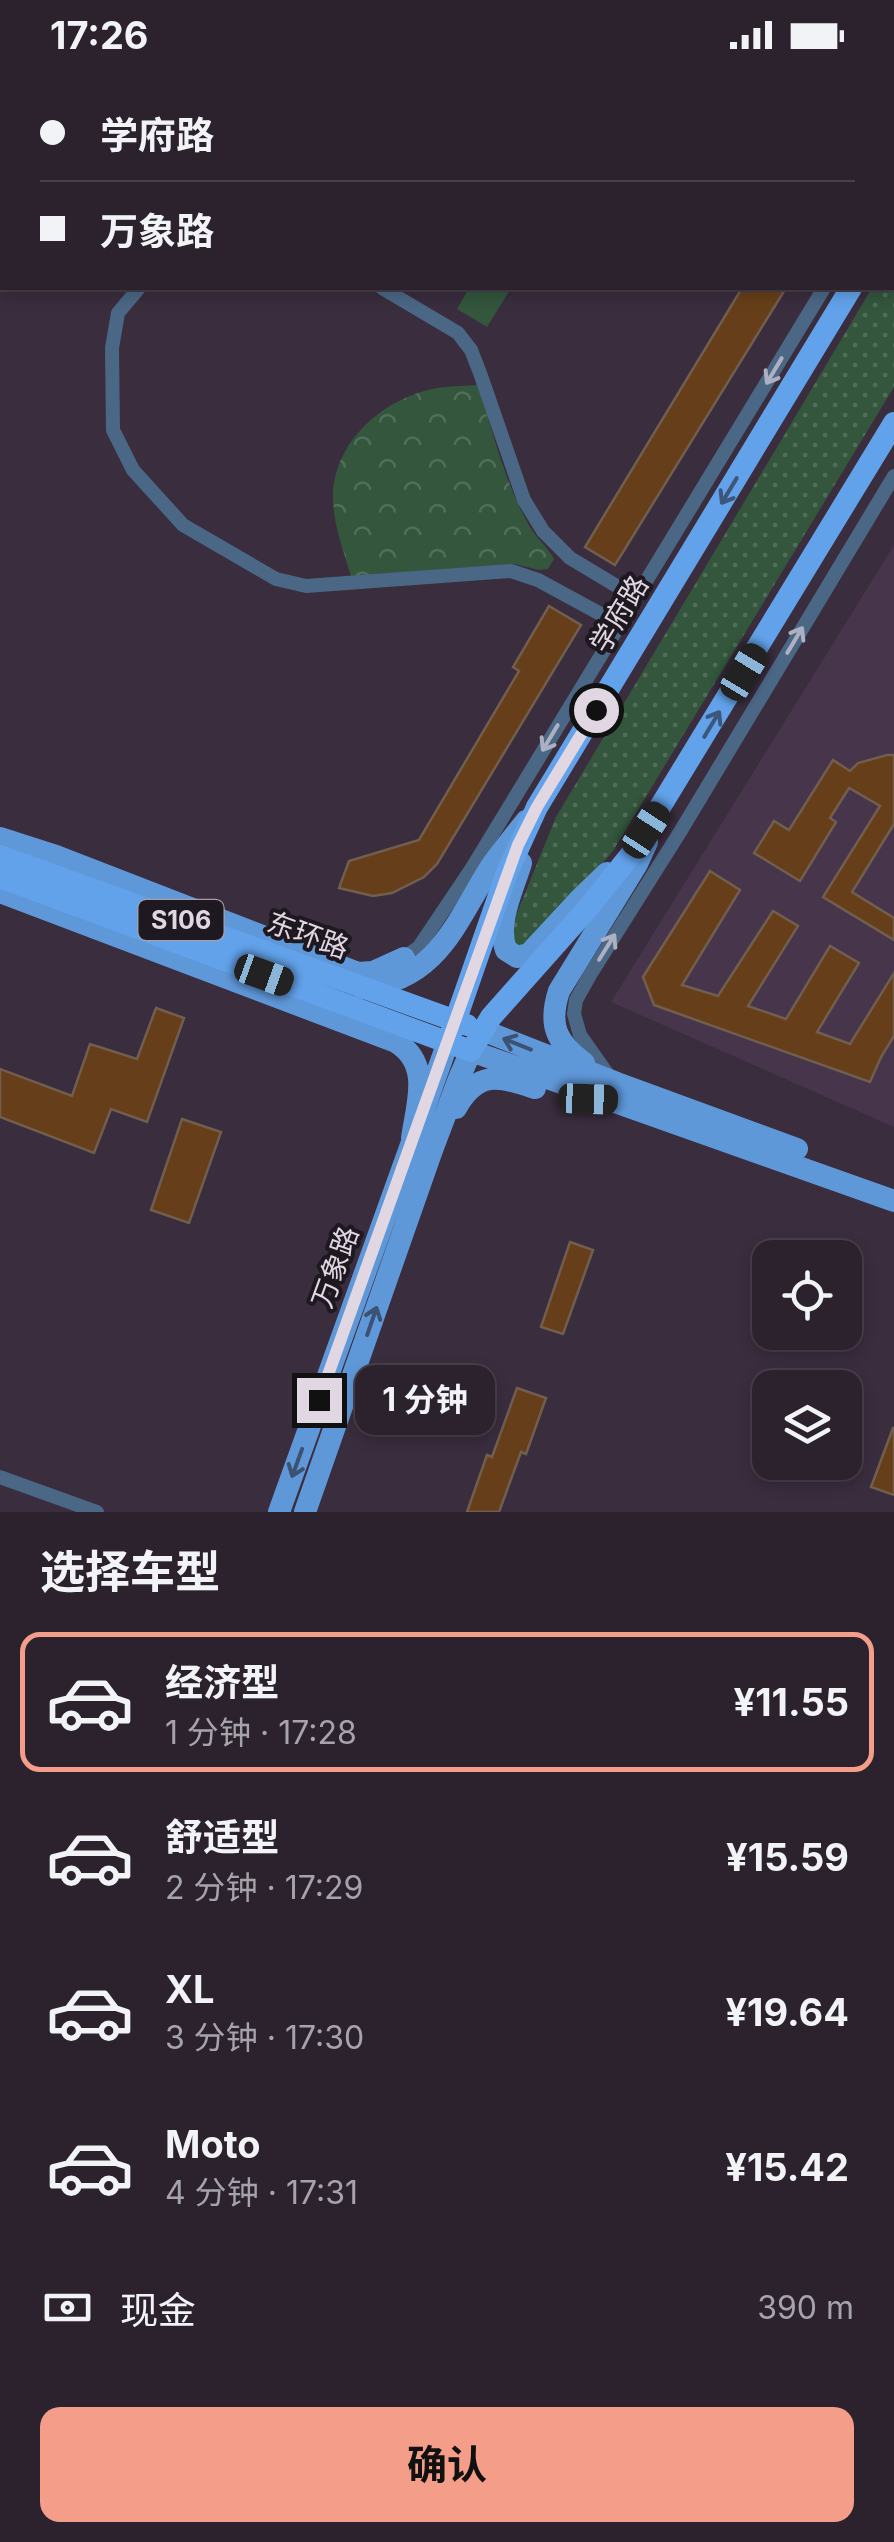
<!DOCTYPE html>
<html lang="zh">
<meta charset="utf-8">
<style>
:root{--surface:#2c222e;--page:#382f3a;--text:#f1f3f6;--muted:#a6a4aa;--line:#483f4a;--accent:#f49e8a}
body{margin:0;font-family:Inter,"Noto Sans SC",sans-serif;background:var(--page);color:var(--text);height:100vh;display:flex;flex-direction:column;font-size:38px;white-space:nowrap}
*{box-sizing:border-box;margin:0}
p{font-size:32px;color:var(--muted)}
.icon{flex:none;width:55px;height:55px;fill:none;stroke:currentColor;stroke-width:2;stroke-linecap:round;stroke-linejoin:round}
.map{position:relative;height:1442px;overflow:hidden}
.drawer{display:flex;flex-direction:column;background:var(--surface);flex:1}
.drawer>*{flex:none}
.guide{position:absolute;left:0px;top:0px;width:895px;height:220px;box-shadow:0 5px 15px #0003,0 0 0 2px var(--line);display:grid;align-content:center;height:220px;padding:0 40px;background:var(--surface)}
.fabs{position:absolute;left:752px;top:1170px;display:grid;gap:20px}
.fabs a{display:grid;place-items:center;width:110px;height:110px;border-radius:20px;background:var(--surface);box-shadow:0 5px 15px #0003,0 0 0 2px var(--line);font-size:50px}
.end{position:absolute;width:45px;height:45px;margin:-22px;border:12px solid #e0d7e2;background:#111;box-shadow:0 0 0 5px #111}
.from{border-radius:50%}
.bubble{position:absolute;height:70px;border-radius:20px;background:var(--surface);box-shadow:0 5px 15px #0003,0 0 0 2px var(--line);font-size:32px;font-weight:700;line-height:70px;text-align:center}
.car{position:absolute;width:30px;height:60px;margin:-30px -15px;border-radius:12px;box-shadow:0 0 8px 2px #0007;background:linear-gradient(#222 24%,#8ab4d8 0 40%,#222 0 76%,#8ab4d8 0 86%,#222 0)}
.guide b{display:flex;align-items:center;gap:35px;height:95px;font-size:38px}
.guide b+b{border-top:2px solid var(--line)}
.guide i{width:25px;height:25px;background:var(--text)}
ul{padding:0;list-style:none}
li{display:flex;align-items:center;gap:30px;height:140px;margin:0 20px 15px;padding:0 20px;border:5px solid transparent;border-radius:20px}
li div{flex:1}
li b{display:block;font-size:38px}
li em{font-style:normal;font-weight:700}
li.selected{border-color:var(--accent)}
li>.icon{width:90px;height:90px;stroke-width:1.5}
h2{padding:0 40px;font-size:45px;line-height:120px}
.pay{display:flex;align-items:center;gap:25px;height:110px;padding:0 40px;font-size:38px}
.pay p{margin-inline-start:auto}
.button{display:flex;gap:20px;margin-top:auto;padding:20px 40px}
.button a{flex:1;height:115px;border-radius:20px;background:var(--accent);color:#111;font-size:40px;font-weight:700;line-height:115px;text-align:center}
.status{display:flex;justify-content:space-between;align-items:center;height:70px;padding:0 50px;background:var(--surface);direction:ltr}
.status svg{height:28px;fill:currentColor}
.map>svg:first-child{display:block}
</style>
<div class="status"><b>17:26</b><svg viewBox="0 0 49 12"><path d="M0 12V9h3v3zM5 12V6h3v6zM10 12V3h3v9zM15 12V0h3v12zM26 1h20v11H26zM47 4h2v5h-2z"/></svg></div>
<div class="map">
<svg width="894" height="1442" viewBox="0 0 894 1442">
<defs>
<pattern id="grass-dots" width="8" height="8" patternUnits="userSpaceOnUse" patternTransform="scale(2.5)"><rect width="8" height="8" fill="#33563d"/><path d="M2 2h.1M6 6h.1" fill="none" stroke="#506e59" stroke-width="1.8" stroke-linecap="round"/></pattern>
<pattern id="park-crowns" width="20" height="18" patternUnits="userSpaceOnUse" patternTransform="scale(2.5)"><rect width="20" height="18" fill="#33563d"/><path d="M2 6a3 3 0 1 1 6 0M12 15a3 3 0 1 1 6 0" fill="none" stroke="#506e59"/></pattern>
</defs>
<rect width="100%" height="100%" fill="#3a2d3e"/>
<path fill="#47354b" d="M894 475V1057L611 932Z"/>
<path fill="url(#grass-dots)" d="M894 182V317L613 781 530 876 517 878 508 865 556 747 872 218H892Z"/>
<path fill="url(#park-crowns)" d="M478 315C493 362 505 414 530 457 537 469 548 477 554 489L548 499 539 500 515 494 351 506C343 479 332 451 333 423 336 370 383 330 432 319 447 316 463 316 478 315Z"/>
<path fill="#33563d" d="M469 218H511L487 257 457 239Z"/>
<path fill="#663f1a" stroke="#715e4e" stroke-width="2.5" d="M742 218H786L615 495 585 477Z
M549 536 581 555 437 794 424 807 392 823 373 826 339 818 349 791 419 770 519 601 513 597Z
M887 685H894V754L852 822 894 848V870L823 827 880 736 849 718 830 748 836 752 800 811 754 783 774 751 789 760 833 690 850 701 858 693Z
M710 801 740 820 682 915 718 926 773 841 798 856 748 936 786 949 830 876 859 893 817 962 850 974 894 903V966L881 987 870 1012 654 935 643 907Z
M156 938 184 948 147 1052 111 1039 94 1083 0 1047V999L72 1026 90 974 137 989Z
M182 1049 221 1062 189 1153 151 1140Z
M570 1172 593 1180 563 1264 541 1257Z
M517 1318 546 1328 526 1384 521 1382 499 1442H467L487 1385 492 1387Z
M893 1358H894V1425L871 1417Z"/>
<g fill="none" stroke-linecap="round" stroke-linejoin="round">
<path stroke="#4b6786" stroke-width="14" d="M467 2 469 0
M892 103 894 101
M139 218 118 243 112 278 113 360 133 400 183 455 276 509 306 516 511 501 538 510 619 554
M382 218 458 263 471 280 480 303 524 430 543 461 570 488 635 527
M404 888 419 877 472 798 824 218
M609 1006 580 965 574 944 576 930 590 905 680 762 894 406
M0 1407 97 1442"/>
<path stroke="#4b6786" stroke-width="18" d="M782 0 786 2
M806 0 810 2
M892 52 894 53
M892 67 894 68"/>
<path stroke="#5f98d9" stroke-width="22" d="M0 768 56 786 358 903 373 902 404 888
M521 793C513 820 496 852 506 880L517 887 529 884 580 829 607 803
M0 822 396 972C432 994 417 1033 412 1068
M362 918C439 910 456 851 492 795 503 780 514 766 526 751
M482 960 617 1013 797 1079
M584 993C556 972 548 955 559 921L637 794 647 772
M456 1038C477 1001 498 1005 535 1018
M279 1442 448 972
M305 1442 432 1080 460 1006 471 981 894 1131"/>
<path stroke="#62a2ea" stroke-width="22" d="M892 149 894 146
M0 786 467 955
M0 807 471 981 491 947 588 838 632 783 894 353
M448 972 506 805 537 737 851 218"/>
</g>
<defs><path id="oneway-shaft" d="M-6 0H5M1.5-3L5.5 0L1.5 3" fill="none" stroke-width="1.6" stroke-linecap="round" stroke-linejoin="round" transform="scale(2.5)"/></defs>
<g stroke="#acb0c2">
<use href="#oneway-shaft" transform="translate(774 301) rotate(121)"/>
<use href="#oneway-shaft" transform="translate(795 570) rotate(-59)"/>
<use href="#oneway-shaft" transform="translate(550 668) rotate(121)"/>
<use href="#oneway-shaft" transform="translate(607 877) rotate(-58)"/>
</g>
<g stroke="#3d567b">
<use href="#oneway-shaft" transform="translate(729 421) rotate(121)"/>
<use href="#oneway-shaft" transform="translate(712 654) rotate(-59)"/>
</g>
<g stroke="#3b5273">
<use href="#oneway-shaft" transform="translate(517 974) rotate(-158)"/>
<use href="#oneway-shaft" transform="translate(372 1251) rotate(-71)"/>
<use href="#oneway-shaft" transform="translate(297 1393) rotate(110)"/>
</g>
<g fill="none" stroke-linecap="round" stroke-linejoin="round">
<path stroke="#e0d7e2" stroke-width="12" d="M319 1330 518 775 537 737 596 640"/>
</g>
<g text-anchor="middle" stroke-width="8" stroke-linejoin="round" paint-order="stroke">
<rect fill="#1e1820" stroke="#a69ea8" stroke-width="2.5" x="138.5" y="830" width="85" height="40" rx="8"/>
<g font-size="25" font-weight="bold" fill="#e0d7e2">
<text x="181" y="859">S106</text>
</g>
<g font-size="28" fill="#e0d7e2" stroke="#1e1820">
<text transform="translate(619 544) rotate(-59)" y="10">学府路</text>
<text transform="translate(308 865) rotate(20)" y="10">东环路</text>
<text transform="translate(335 1197) rotate(-70)" y="10">万象路</text>
</g>
</g>
</svg>
<div class="fabs">
<a><svg class="icon" aria-label="locate" viewBox="0 0 24 24"><circle cx="12" cy="12" r="6"/><path d="M12 2v4M12 18v4M2 12h4M18 12h4"/></svg></a>
<a><svg class="icon" aria-label="layers" viewBox="0 0 24 24"><path d="M12 4l9 5-9 5-9-5zM3 14l9 5 9-5"/></svg></a>
</div>
<i class="end from" style="left:596px;top:640px"></i>
<i class="end" style="left:319px;top:1330px"></i>
<div class="bubble" style="left:355px;top:1295px;width:140px">1 分钟</div>
<i class="car" style="left:744px;top:602px;rotate:31deg"></i>
<i class="car" style="left:646px;top:760px;rotate:33deg"></i>
<i class="car" style="left:264px;top:905px;rotate:110deg"></i>
<i class="car" style="left:588px;top:1029px;rotate:92deg"></i>
<div class="guide">
<b><i class="from"></i>学府路</b>
<b><i></i>万象路</b>
</div>
</div>
<section class="drawer">
<h2>选择车型</h2>
<ul>
<li class="selected"><svg class="icon" aria-label="car" viewBox="0 0 24 24"><path d="M5 17H2v-5l4-1 3-4h7l3 4 3 1v5h-3M9 17h6M6 11h13"/><circle cx="7" cy="17" r="2"/><circle cx="17" cy="17" r="2"/></svg><div><b>经济型</b><p>1 分钟 · 17:28</p></div><em>¥11.55</em></li>
<li><svg class="icon" aria-label="car" viewBox="0 0 24 24"><path d="M5 17H2v-5l4-1 3-4h7l3 4 3 1v5h-3M9 17h6M6 11h13"/><circle cx="7" cy="17" r="2"/><circle cx="17" cy="17" r="2"/></svg><div><b>舒适型</b><p>2 分钟 · 17:29</p></div><em>¥15.59</em></li>
<li><svg class="icon" aria-label="car" viewBox="0 0 24 24"><path d="M5 17H2v-5l4-1 3-4h7l3 4 3 1v5h-3M9 17h6M6 11h13"/><circle cx="7" cy="17" r="2"/><circle cx="17" cy="17" r="2"/></svg><div><b>XL</b><p>3 分钟 · 17:30</p></div><em>¥19.64</em></li>
<li><svg class="icon" aria-label="car" viewBox="0 0 24 24"><path d="M5 17H2v-5l4-1 3-4h7l3 4 3 1v5h-3M9 17h6M6 11h13"/><circle cx="7" cy="17" r="2"/><circle cx="17" cy="17" r="2"/></svg><div><b>Moto</b><p>4 分钟 · 17:31</p></div><em>¥15.42</em></li>
</ul>
<div class="pay"><svg class="icon" aria-label="cash" viewBox="0 0 24 24"><path d="M3 7h18v10H3z"/><circle cx="12" cy="12" r="2"/></svg>现金<p>390 m</p></div>
<div class="button"><a>确认</a></div>
</section>
